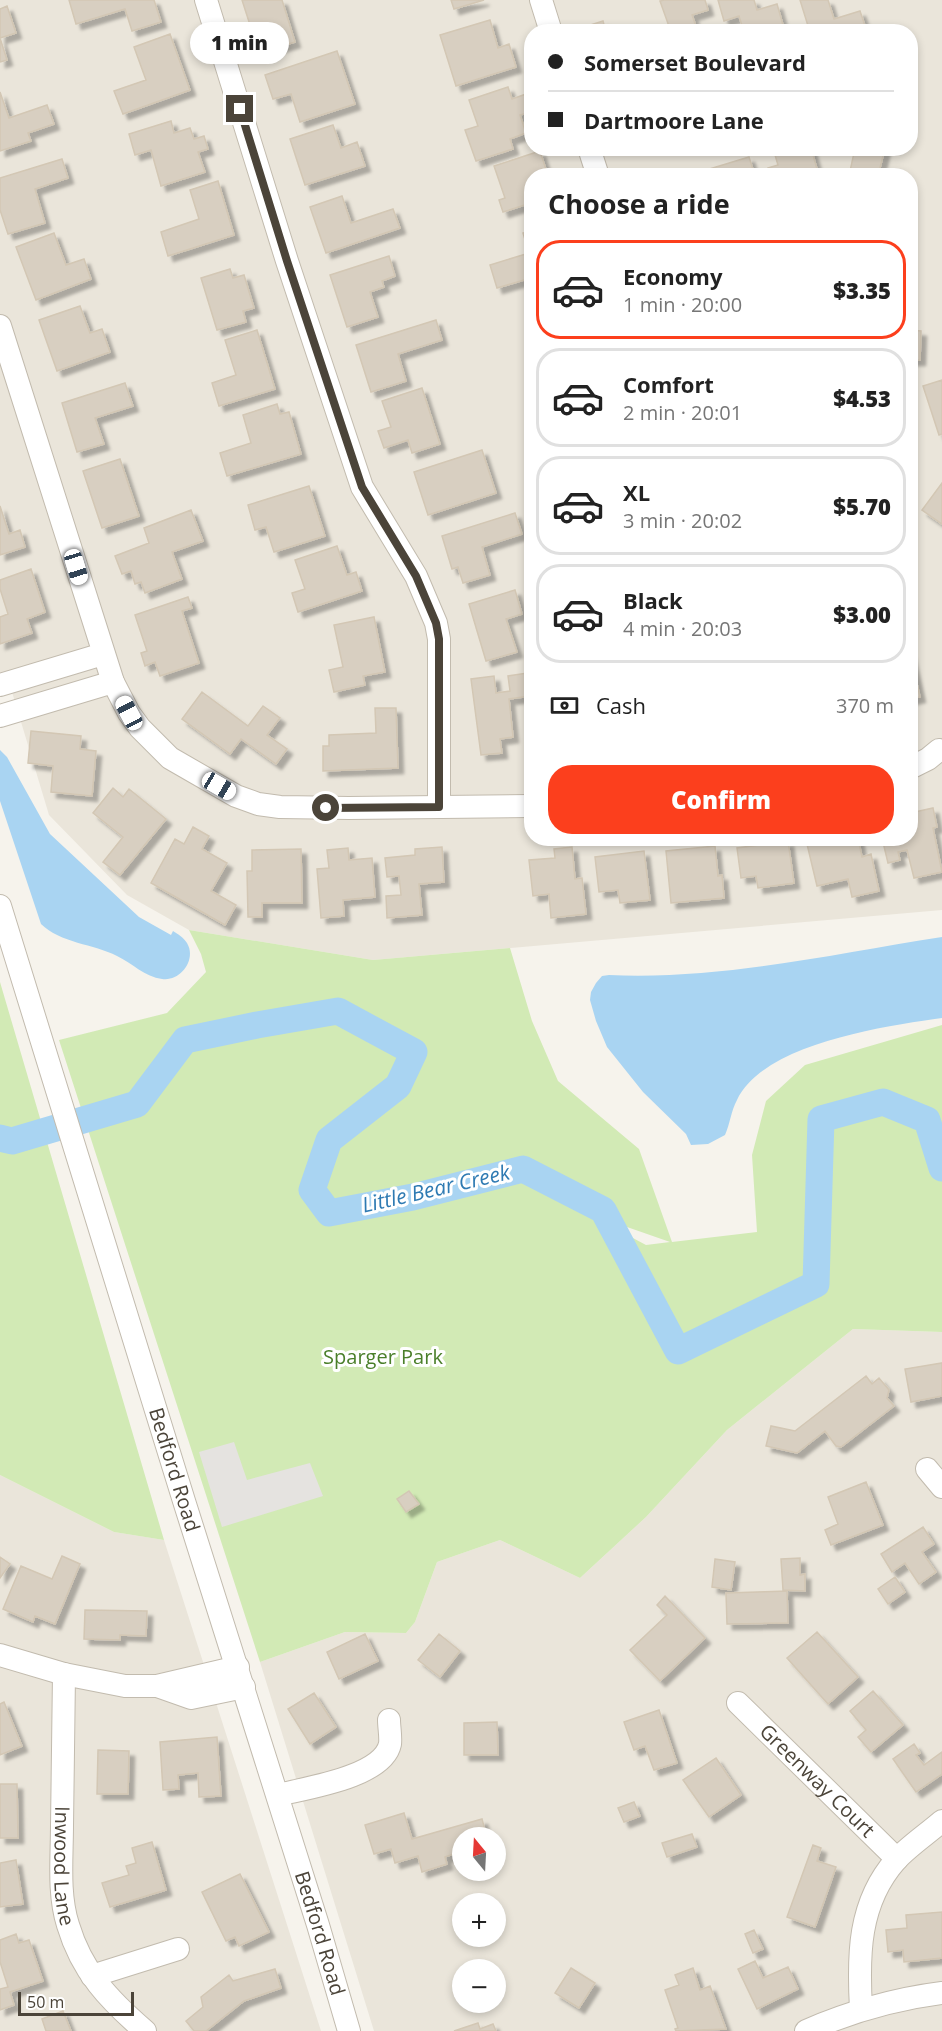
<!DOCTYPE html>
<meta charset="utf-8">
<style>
:root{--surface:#fff;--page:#f2f2f2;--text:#222;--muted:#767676;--line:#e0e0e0;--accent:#fc3f1d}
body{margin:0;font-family:"Open Sans",sans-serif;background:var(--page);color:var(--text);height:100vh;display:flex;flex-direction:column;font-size:22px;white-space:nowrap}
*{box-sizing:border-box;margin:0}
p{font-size:20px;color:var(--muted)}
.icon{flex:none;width:33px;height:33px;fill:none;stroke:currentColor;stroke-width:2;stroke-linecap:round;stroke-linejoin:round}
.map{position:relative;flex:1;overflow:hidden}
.details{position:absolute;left:524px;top:168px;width:394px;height:678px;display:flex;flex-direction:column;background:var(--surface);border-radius:24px;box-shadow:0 3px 9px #0003}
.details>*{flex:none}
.hud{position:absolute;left:524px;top:24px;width:394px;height:132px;border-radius:24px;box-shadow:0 3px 9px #0003;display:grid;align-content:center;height:132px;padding:0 24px;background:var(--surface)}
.needle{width:39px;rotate:342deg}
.fabs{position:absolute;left:452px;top:1827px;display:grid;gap:12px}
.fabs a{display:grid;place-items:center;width:54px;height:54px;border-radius:50%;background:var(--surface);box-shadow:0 3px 9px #0003;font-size:30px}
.scale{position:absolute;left:18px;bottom:15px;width:116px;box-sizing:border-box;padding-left:6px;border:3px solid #4b4439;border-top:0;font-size:16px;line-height:21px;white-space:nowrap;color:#4b4439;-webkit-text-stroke:4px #fff;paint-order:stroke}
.end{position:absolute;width:27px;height:27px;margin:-14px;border:8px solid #4b4439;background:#fff;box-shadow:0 0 0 3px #fff}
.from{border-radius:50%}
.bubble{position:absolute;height:42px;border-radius:21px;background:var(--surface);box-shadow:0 3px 9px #0003;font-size:20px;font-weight:800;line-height:42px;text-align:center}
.car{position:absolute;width:18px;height:36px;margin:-18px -9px;border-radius:8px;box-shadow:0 0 4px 2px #0007;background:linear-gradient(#fff 24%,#345 0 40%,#fff 0 76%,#345 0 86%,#fff 0)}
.hud b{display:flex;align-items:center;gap:21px;height:57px;font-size:22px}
.hud b+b{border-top:2px solid var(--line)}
.hud i{width:15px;height:15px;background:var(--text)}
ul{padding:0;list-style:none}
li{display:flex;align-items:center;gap:18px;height:99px;margin:0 12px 9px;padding:0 12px;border:3px solid var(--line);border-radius:24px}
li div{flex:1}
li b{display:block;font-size:22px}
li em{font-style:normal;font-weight:800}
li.selected{border-color:var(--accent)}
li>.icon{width:54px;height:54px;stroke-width:1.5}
h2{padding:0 24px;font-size:27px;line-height:72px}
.pay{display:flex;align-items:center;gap:15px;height:66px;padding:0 24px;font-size:22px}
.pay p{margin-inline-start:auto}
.button{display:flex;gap:12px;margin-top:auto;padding:12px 24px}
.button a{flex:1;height:69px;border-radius:24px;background:var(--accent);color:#fff;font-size:24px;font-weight:800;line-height:69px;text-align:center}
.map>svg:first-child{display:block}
</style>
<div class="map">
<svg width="942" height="2031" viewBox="0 0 942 2031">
<defs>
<filter id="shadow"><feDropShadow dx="5.5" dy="5.5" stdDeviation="1.5" flood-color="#0004"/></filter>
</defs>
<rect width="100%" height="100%" fill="#f6f3ec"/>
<path fill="#eae5da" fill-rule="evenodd" d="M0 0H942V910L373 960 189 930 127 895 49 815 6 672 0 673ZM531 32H910V148H531ZM531 176H910V838H531Z
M853 1329 942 1332V2031H374L260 1662 345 1632 406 1633 415 1622 437 1562 500 1540 580 1578 646 1517 727 1430ZM462 1838H495V1870H462ZM462 1904H495V1936H462ZM462 1970H495V2002H462Z
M0 1475 114 1532 164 1540 321 2031H0Z"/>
<path fill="#d2eab5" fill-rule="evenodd" d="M189 930 373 960 510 948 532 1021 558 1081 639 1149 672 1242 757 1232 752 1155 766 1101 805 1065 942 1025V1332L853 1329 727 1430 646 1517 580 1578 500 1540 437 1562 415 1622 406 1633 345 1632 260 1662 59 1040 167 1013 206 972 201 954ZM584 1212 670 1242 646 1245Z
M0 982 164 1540 114 1532 0 1475Z"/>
<path fill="#e5e3e0" d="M234 1442 247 1480 310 1463 323 1496 222 1527 199 1452Z"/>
<path fill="#a9d4f2" d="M0 750 7 757 50 834 139 917 171 935 173 931C178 934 184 938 187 943 197 960 180 982 162 979 145 977 132 963 117 956 94 944 60 943 41 924L0 801Z
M942 937V1018C886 1026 764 1043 737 1100 731 1111 730 1124 725 1135L708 1144 691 1145 686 1134 643 1092 607 1047 596 1021 590 1000 591 992 596 983 602 976 609 975C722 980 832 954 942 937Z"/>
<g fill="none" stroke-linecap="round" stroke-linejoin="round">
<path stroke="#a9d4f2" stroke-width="27" d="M0 1138 12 1141 137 1104 185 1040 257 1025 338 1011 414 1052 398 1086 329 1140 312 1190 329 1213 413 1197 523 1169 603 1210 678 1351 816 1284 821 1119 883 1102 927 1120 942 1168"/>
</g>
<path fill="#d8cfc1" stroke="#d3c7b4" stroke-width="1.5" filter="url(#shadow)" d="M69 0H154L161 22 132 31 125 9 76 24Z
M242 0H282L295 42 259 53Z
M451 0H484L454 9Z
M664 0H705L708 10 692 15 698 32H671L660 1Z
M718 0H754L757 10 777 4 785 32H744L739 16 724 21Z
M800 0H828L834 19 860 11 867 32H824L822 25 809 29Z
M7 6 16 33 0 38 7 60 0 62V9Z
M490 20 498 48 509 44 516 67 456 86 440 35Z
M603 21 606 32H582L581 28Z
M170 34 190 90 123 114 114 91 146 80 134 47Z
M337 51 355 104 300 122 291 94 273 99 265 75Z
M508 87 512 99 526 94 531 112 520 115 526 133 510 139 513 149 476 161 465 130 478 126 469 100Z
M0 92 9 118 47 105 54 124 28 133 31 141 0 151Z
M171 121 174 133 190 128 194 139 204 136 208 149 198 152 205 172 161 186 151 150 135 155 129 134Z
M333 125 341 148 357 142 365 166 305 185 290 139Z
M796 148H811L819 176H771L768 168 778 165 775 155Z
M855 148H885L878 176H849Z
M540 151 548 176H531V203L503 212 499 200 505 198 494 166Z
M749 157 755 176H696V173Z
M62 159 68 178 35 189 45 223 8 234 0 210V178Z
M218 181 234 235 168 256 161 232 199 219 190 190Z
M342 196 351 223 393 209 400 228 326 253 310 207Z
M531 231V278L497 288 490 265 529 253 523 233Z
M54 233 66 265 84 259 91 279 36 300 16 247Z
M389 256 395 276 382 281 384 287 370 292 378 317 347 327 330 275Z
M230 269 233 278 244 275 254 308 243 311 246 322 217 330 201 278Z
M80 306 90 333 102 329 110 352 57 371 39 320Z
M436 320 442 340 398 354 406 381 371 392 356 345Z
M257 330 275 389 219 406 212 383 236 375 225 340Z
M910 330 921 331 920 360H910Z
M942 380V434L939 435 923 386Z
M125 383 133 406 95 418 104 444 77 452 62 403Z
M422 388 440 444 412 453 408 440 384 448 378 431 391 427 382 401Z
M277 404 280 414 289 412 301 454 227 476 220 453 251 443 243 415Z
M482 450 496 493 428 515 414 472Z
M120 459 139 516 102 528 83 471Z
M942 483V524L922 510Z
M309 486 325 536 274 552 266 527 255 530 248 505Z
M0 506 9 534 20 530 25 547 0 555Z
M191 510 203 541 172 552 182 579 145 593 141 582 135 584 131 571 122 574 115 556 149 543 144 528Z
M515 513 522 534 482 547 490 575 463 583 458 567 452 569 442 536Z
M337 546 347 575 356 572 362 591 298 612 292 593 305 589 295 560Z
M31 569 45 612 27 619 32 633 0 644V617L8 614 0 589V580Z
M515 590 522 614 506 619 517 652 486 661 469 604Z
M188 597 192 608 182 611 199 663 160 676 155 662 145 666 141 653 147 651 135 615Z
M374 617 385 672 363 676 365 685 334 692 329 670 343 667 334 625Z
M910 653 920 697 910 699Z
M527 673 530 696 509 699 513 737 500 739 502 753 481 755 471 679 494 676 496 693 510 691 508 676Z
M202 692 248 726 263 706 280 718 267 735 287 749 276 764 241 739 230 754 182 719Z
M375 708H396L398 768 323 771V746H329V735L376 733Z
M31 731 81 736 80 749 96 751 92 796 51 792 53 766 28 763Z
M113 788 123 797 129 789 166 819 120 875 103 862 123 837 93 813Z
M933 808 937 827 933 828 942 872 914 878 907 850 898 852 900 860 888 863 882 838H910V813Z
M193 827 209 836 202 849 227 863 211 891 236 905 225 925 151 883 175 839 184 844Z
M811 838H858L862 857 871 854 879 891 852 897 848 879 817 886 806 840Z
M788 841 794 883 758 888 756 876 741 878 737 848Z
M715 846 718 876 722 875 724 898 671 903 666 851Z
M442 847 444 882 419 884 422 915 387 918 386 896 401 895 399 876 387 877 385 858 415 855V849Z
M572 847 575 879 582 878 586 914 551 918 549 894 533 896 529 860 555 858 554 849Z
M348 848 349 860 372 858 375 897 343 900 344 916 321 918 317 869 329 868 327 850Z
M301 849 302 903H262V917H248L247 871H252V850Z
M644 851 650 900 620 903 618 890 599 892 595 857Z
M942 1363V1396L911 1402 905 1369Z
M866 1376 872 1384 879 1378 889 1390 887 1398 894 1406 841 1447 836 1446 825 1431 797 1453 766 1446 771 1426 795 1431Z
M866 1482 883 1525 831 1545 825 1530 838 1524 828 1497Z
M409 1491 419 1504 406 1512 397 1499Z
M923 1527 934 1544 922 1552 936 1572 919 1584 905 1563 892 1572 881 1554Z
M62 1556 80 1564 55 1624 35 1616 33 1622 3 1609 21 1566 52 1579Z
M0 1557 10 1564 0 1578Z
M800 1558V1575L805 1574V1591L783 1590 781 1559Z
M715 1559 735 1562 731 1590 712 1587Z
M895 1577 905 1592 888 1604 878 1589Z
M787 1591 788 1623 727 1624 726 1593Z
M665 1596 705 1638 660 1681 630 1650 667 1615 657 1605Z
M85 1610 147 1611 146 1636 120 1635V1640L84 1639Z
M817 1632 858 1677 828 1704 787 1658Z
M365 1634 378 1661 339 1679 327 1652Z
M439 1634 460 1651 440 1677 418 1660Z
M873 1691 903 1725 871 1752 858 1737 866 1730 850 1711Z
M314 1693 336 1727 310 1744 288 1709Z
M4 1702 22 1746 0 1755V1704Z
M659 1710 677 1763 654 1770 645 1746 634 1750 624 1722Z
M497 1722 498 1755H464V1723Z
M217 1737 221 1796 199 1797 198 1773 178 1775 179 1789 163 1790 160 1742Z
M914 1744 920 1753 916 1755 924 1765 942 1752V1774L916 1792 893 1759Z
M98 1750 129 1751 128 1794H97Z
M716 1758 741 1795 709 1817 683 1780Z
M0 1784H17L18 1838H0Z
M634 1802 640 1816 624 1822 618 1808Z
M404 1813 412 1839 482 1819 487 1838H462V1851L445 1857 447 1864 422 1872 418 1856 395 1863 391 1849 374 1854 365 1825Z
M692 1834 697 1847 667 1857 662 1843Z
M152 1842 166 1890 110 1907 102 1883 129 1875 126 1866 136 1863 132 1848Z
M813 1845 821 1848 817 1861 836 1867 815 1927 787 1917Z
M16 1860 23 1904 0 1907V1863Z
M240 1874 269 1932 239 1946 235 1937 226 1941 202 1892Z
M942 1912V1958L904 1962 903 1950 888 1952 886 1930 907 1928 906 1915Z
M754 1930 763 1949 753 1953 745 1934Z
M16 1934 19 1943 29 1940 43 1981 10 1992 14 2005 0 2010V1989L8 1987 0 1962V1940Z
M755 1961 763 1978 788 1967 798 1989 757 2009 738 1969Z
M571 1968 595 1983 579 2008 555 1993Z
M693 1968 700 1990 710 1986 726 2029 676 2031 675 2029 678 2028 665 1990 679 1985 675 1975Z
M275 1969 281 1988 244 2001 206 2031H194L186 2021 203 2007 201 1997 229 1975 233 1981Z
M63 2011 71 2031H46L42 2019Z
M478 2023 480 2029 493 2024 496 2031H454Z"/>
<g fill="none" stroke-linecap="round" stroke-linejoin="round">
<g stroke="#c2bbae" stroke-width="24">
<g id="minor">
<path d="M206 0 287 261 362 487 416 576 436 623 439 639V807"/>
<path d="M541 0 551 32"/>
<path d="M589 148 598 176"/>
<path d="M0 326 113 682 129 713 140 728 170 758 236 796 258 804 280 807 349 808 531 806"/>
<path d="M0 685 103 654"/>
<path d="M0 716 113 682"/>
<path d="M910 768 928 759 939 750"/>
<path id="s1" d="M0 906 184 1501 318 1925 349 2031"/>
<path d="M927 1469 942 1487"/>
<path d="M0 1655 64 1674 125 1686H157L238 1667"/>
<path id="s2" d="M64 1674C63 1725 63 1775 62 1825 62 1858 58 1894 68 1925 82 1972 109 2000 145 2031"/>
<path d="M157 1686 191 1698 244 1687"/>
<path id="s3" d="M738 1703 897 1859"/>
<path d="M278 1795C306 1788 383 1777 390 1744 391 1737 389 1727 389 1720"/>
<path d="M92 1976 178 1949"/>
<path d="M861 2009C858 1956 858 1903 896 1860 909 1846 927 1834 942 1821"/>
<path d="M806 2031C850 2012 894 1999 942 1993"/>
</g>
</g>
<use href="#minor" stroke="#fff" stroke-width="22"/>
</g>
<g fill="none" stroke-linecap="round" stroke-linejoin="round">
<path stroke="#4b4439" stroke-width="8" d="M240 109 287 261 362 487 416 576 436 623 439 639V807L326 808"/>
</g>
<g text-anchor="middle" stroke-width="6" stroke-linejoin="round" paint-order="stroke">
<g font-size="20" fill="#4a7f2a" stroke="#fff">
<text x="383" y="1364">Sparger Park</text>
</g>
<g font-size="20" fill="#4b4439" stroke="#fff">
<text dy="7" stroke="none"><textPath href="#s1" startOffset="590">Bedford Road</textPath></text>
<text dy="7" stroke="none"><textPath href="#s3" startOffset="111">Greenway Court</textPath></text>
<text dy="7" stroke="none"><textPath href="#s2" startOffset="192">Inwood Lane</textPath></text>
<text dy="7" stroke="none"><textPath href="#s1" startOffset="1076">Bedford Road</textPath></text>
</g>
<g font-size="21" font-style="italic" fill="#2e7ab2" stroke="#fff">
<text transform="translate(436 1189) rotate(-13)" y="7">Little Bear Creek</text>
</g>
</g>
</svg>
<div class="fabs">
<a><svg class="needle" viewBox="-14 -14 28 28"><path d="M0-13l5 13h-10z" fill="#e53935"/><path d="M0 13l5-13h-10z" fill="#767676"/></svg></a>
<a>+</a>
<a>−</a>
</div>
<div class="scale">50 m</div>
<i class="end from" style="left:326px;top:808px"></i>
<i class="end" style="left:240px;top:109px"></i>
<div class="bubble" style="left:190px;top:22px;width:99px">1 min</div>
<i class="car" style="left:76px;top:567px;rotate:163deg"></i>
<i class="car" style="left:129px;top:713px;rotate:332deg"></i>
<i class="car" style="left:219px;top:786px;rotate:120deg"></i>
<div class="hud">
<b><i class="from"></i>Somerset Boulevard</b>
<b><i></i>Dartmoore Lane</b>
</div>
<section class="details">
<h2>Choose a ride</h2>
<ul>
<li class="selected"><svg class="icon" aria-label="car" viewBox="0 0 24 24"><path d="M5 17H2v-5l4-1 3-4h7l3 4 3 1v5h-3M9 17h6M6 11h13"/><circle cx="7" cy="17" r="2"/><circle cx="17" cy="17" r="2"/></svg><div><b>Economy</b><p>1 min · 20:00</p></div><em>$3.35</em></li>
<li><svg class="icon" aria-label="car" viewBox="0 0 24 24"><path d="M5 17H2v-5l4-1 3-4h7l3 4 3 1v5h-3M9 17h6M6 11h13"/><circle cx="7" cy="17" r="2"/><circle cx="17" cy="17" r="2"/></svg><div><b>Comfort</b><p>2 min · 20:01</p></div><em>$4.53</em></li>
<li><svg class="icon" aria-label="car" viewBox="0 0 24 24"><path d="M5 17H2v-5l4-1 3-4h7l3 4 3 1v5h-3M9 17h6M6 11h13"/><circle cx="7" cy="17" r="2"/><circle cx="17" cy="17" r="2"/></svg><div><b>XL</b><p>3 min · 20:02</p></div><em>$5.70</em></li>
<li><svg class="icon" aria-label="car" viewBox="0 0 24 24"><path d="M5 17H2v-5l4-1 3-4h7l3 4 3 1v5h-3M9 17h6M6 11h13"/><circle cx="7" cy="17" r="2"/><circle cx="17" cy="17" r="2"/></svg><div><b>Black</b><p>4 min · 20:03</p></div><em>$3.00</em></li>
</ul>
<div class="pay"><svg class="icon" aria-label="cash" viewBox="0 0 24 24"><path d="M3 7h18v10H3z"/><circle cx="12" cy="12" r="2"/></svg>Cash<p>370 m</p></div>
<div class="button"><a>Confirm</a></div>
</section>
</div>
